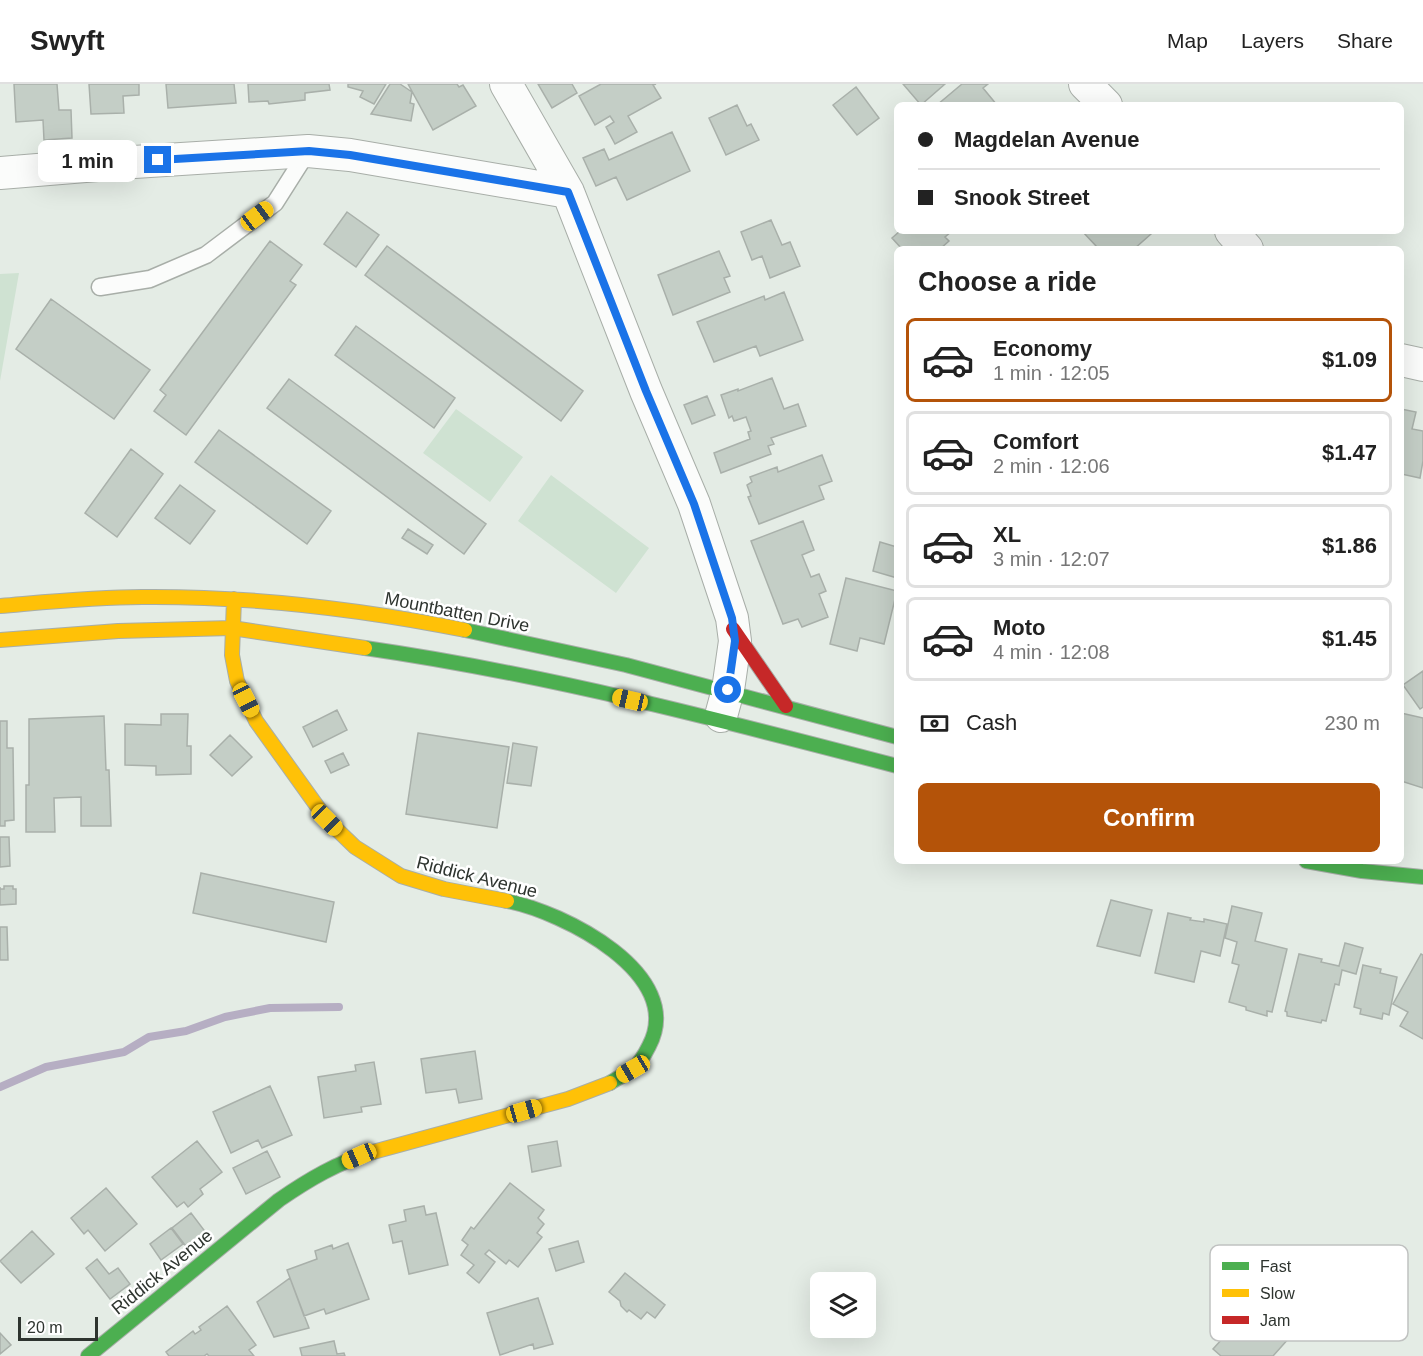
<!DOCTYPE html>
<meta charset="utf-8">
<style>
:root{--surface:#fff;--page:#f6f6f6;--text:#222;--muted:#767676;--line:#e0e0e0;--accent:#b45309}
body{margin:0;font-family:Helvetica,sans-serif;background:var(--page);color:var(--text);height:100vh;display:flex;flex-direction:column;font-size:22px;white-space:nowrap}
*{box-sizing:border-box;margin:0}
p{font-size:20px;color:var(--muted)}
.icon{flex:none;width:33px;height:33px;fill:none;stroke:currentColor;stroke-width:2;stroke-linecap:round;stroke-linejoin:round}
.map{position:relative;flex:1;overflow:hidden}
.panel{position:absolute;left:894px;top:162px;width:510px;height:618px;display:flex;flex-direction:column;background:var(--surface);border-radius:9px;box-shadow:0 6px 24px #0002}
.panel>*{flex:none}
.guide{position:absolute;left:894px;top:18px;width:510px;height:132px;border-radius:9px;box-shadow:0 6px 24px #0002;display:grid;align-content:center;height:132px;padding:0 24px;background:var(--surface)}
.fabs{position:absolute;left:810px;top:1188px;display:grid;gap:12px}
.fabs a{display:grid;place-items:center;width:66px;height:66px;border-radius:9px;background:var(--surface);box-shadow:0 6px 24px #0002;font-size:30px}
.scale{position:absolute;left:18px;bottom:15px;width:80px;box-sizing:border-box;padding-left:6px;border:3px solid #2e342f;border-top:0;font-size:16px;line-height:21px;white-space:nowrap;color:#2e342f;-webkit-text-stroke:4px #fff;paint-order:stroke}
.end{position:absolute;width:27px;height:27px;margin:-14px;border:8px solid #1a73e8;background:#fff;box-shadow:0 0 0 3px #fff}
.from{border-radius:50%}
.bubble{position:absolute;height:42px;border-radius:9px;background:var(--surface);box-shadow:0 6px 24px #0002;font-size:20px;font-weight:700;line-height:42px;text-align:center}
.car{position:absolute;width:18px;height:36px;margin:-18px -9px;border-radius:8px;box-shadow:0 0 4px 2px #0007;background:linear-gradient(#f5c518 24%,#345 0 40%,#f5c518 0 76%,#345 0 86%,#f5c518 0)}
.guide b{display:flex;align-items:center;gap:21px;height:57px;font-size:22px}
.guide b+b{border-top:2px solid var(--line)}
.guide i{width:15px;height:15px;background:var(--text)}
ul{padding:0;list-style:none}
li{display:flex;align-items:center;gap:18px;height:84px;margin:0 12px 9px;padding:0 12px;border:3px solid var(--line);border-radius:9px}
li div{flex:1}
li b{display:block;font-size:22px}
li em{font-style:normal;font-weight:700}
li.active{border-color:var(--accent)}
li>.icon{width:54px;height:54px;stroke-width:1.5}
h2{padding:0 24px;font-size:27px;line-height:72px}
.pay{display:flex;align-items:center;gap:15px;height:66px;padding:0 24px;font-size:22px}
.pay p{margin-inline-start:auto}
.action{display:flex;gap:12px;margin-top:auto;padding:12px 24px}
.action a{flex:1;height:69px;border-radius:9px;background:var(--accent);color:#fff;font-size:24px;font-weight:700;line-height:69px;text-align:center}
header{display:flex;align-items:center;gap:36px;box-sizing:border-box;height:84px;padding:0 30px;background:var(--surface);border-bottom:2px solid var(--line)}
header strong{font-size:28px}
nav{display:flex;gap:33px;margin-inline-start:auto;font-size:21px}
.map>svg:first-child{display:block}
</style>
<header>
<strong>Swyft</strong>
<nav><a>Map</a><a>Layers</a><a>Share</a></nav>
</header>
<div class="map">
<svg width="1423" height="1272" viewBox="0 0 1423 1272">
<rect width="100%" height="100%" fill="#e4ece5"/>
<path fill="#cfe2d2" d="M19 189 0 297V190Z
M456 325 523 373 490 418 423 369Z
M551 391 649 464 616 509 518 437Z"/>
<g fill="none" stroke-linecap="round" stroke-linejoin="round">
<path stroke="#b6aec3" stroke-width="8" d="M0 1003 46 983 124 968 149 953 186 947 225 933 270 924 339 923"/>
</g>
<path fill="#c4cec6" stroke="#a9b0aa" stroke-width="1.5" d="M14 0H57L59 26H71L72 54 44 56 43 36 16 38Z
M89 0H139V11L123 12 124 29 91 30Z
M166 0H234L236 19 168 24Z
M248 0H329L330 6 305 9V16L269 20 268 17 249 18Z
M348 0H386L374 20 360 13 363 7 348 3Z
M390 0H400L412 8 410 19 414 20 411 37 371 30Z
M408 0H457L459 3 463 1 476 22 433 46Z
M538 0H572L577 9 552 24Z
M601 0H656L653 1 661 14 628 32 637 48 615 60 606 43 614 38 610 32 595 41 579 12Z
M903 0H945L921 21Z
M962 0H988L983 4 997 21H937Z
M856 3 879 34 857 51 833 21Z
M737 21 747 42 751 40 759 56 726 71 709 34Z
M672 48 690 87 627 116 616 93 596 102 583 74 604 65 609 76Z
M347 128 379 151 356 183 324 160Z
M771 136 782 161 790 158 800 182 770 194 762 172 752 176 741 148Z
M900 147H952L945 153 949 157 940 165H902L892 154Z
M1082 147H1148L1151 150 1134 165H1095L1097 163Z
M270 157 302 181 290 197 296 201 186 351 154 327 166 311 160 306Z
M387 162 583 307 561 337 365 191Z
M719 167 730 192 724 194 730 208 673 231 658 191Z
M784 208 803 256 760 272 756 262 714 278 697 238 764 212 765 216Z
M51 215 150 286 114 335 16 265Z
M356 242 455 314 434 344 335 271Z
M772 294 784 325 798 320 806 342 771 354 774 360 768 362 771 370 721 389 714 369 750 355 748 348 751 347 746 333 734 337 732 332 729 334 721 311 738 305V307Z
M289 295 486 440 464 470 267 324Z
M707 312 715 331 692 340 684 321Z
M1401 325 1416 328 1412 345 1423 347V377L1420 394 1401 390Z
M219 346 331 427 307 460 195 378Z
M131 365 163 390 117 453 85 429Z
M822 371 832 397 819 402 824 415 759 440 748 413 751 412 747 401 752 398 750 393 777 383 778 388Z
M180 401 215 427 190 460 155 434Z
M803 437 814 466 802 471 811 493 819 490 826 507 819 510 828 533 802 543 798 535 783 540 751 457Z
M408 445 433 461 427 470 402 454Z
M880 458 897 463V494L873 487Z
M846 494 897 507 884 560 860 554 857 567 830 560Z
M1423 587V623L1420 625 1403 601Z
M337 626 347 646 313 663 303 643Z
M1401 629 1423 634V704L1401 697Z
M161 630H188L187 662H191V690L156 691V682L125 681V640L161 641Z
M104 632 106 686H109L111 742H81V713L54 714 55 748H26V701H29V635Z
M0 637H7V664H13L14 736 5 737V742H0Z
M418 649 509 663 497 744 406 730Z
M230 651 252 673 232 692 210 671Z
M513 659 537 663 531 702 507 699Z
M343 669 349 681 331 689 325 677Z
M0 753H9L10 782 0 783Z
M201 789 334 818 326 858 193 829Z
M4 802H13V805H16V820L0 821V803V805H4Z
M1111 816 1152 826 1140 872 1097 862Z
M1232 822 1262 829 1255 857 1287 865 1272 928 1267 927V932L1246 926V923L1229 918 1239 881 1232 879 1237 858 1225 854Z
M1168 829 1191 834 1190 836 1204 838V835L1227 840 1220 872 1201 867 1194 898 1155 889Z
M0 843H7L8 876H0Z
M1345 859 1363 864 1356 890 1342 886 1339 901 1335 900 1326 937 1322 936 1321 939 1287 932V928L1285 927 1299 870 1322 875 1321 878 1339 882Z
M1421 870 1423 871V955L1400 942 1408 928 1393 920Z
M1363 881 1381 885 1380 889 1397 893 1389 931 1383 929 1382 935 1360 930 1361 925 1354 923Z
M475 967 482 1015 459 1019 456 1005 426 1009 421 975Z
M374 978 381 1020 361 1023 362 1028 324 1034 318 993 356 987 355 981Z
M270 1002 292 1051 262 1064 258 1056 231 1069 213 1028Z
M197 1057 222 1088 200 1105 203 1110 188 1123 184 1118 177 1123 152 1093Z
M557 1057 561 1082 532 1088 528 1062Z
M267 1067 280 1093 246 1110 233 1084Z
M510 1099 544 1126 538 1134 544 1140 537 1149 542 1153 518 1183 509 1176 506 1180 489 1166 485 1170 495 1178 479 1199 467 1189 474 1181 461 1171 468 1161 462 1156 471 1143 474 1145Z
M106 1104 137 1140 105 1167 88 1146 84 1150 71 1134Z
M424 1122 426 1131 436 1129 448 1181 409 1190 402 1157 393 1159 389 1141 406 1137 404 1126Z
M191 1129 207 1150 188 1165 172 1144Z
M171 1144 183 1160 161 1176 150 1160Z
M32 1147 54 1170 21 1199 0 1177Z
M578 1157 584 1178 556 1187 549 1165Z
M348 1159 369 1215 326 1230 324 1225 304 1232 287 1186 317 1175 315 1167 332 1161 333 1165Z
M97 1175 109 1190 118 1184 130 1200 110 1215 86 1184Z
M625 1189 665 1221 655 1234 647 1228 641 1235 629 1226 627 1228 621 1222 620 1217 609 1208Z
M290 1194 309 1244 274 1253 257 1218Z
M1261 1204 1295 1235 1284 1247 1290 1253 1273 1272H1221L1213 1265 1244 1231 1241 1227Z
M538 1214 553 1260 534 1265 533 1260 500 1271 487 1229Z
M227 1222 256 1261 249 1266 254 1272H209L207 1270 204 1272H169L166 1268 193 1247 195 1250 201 1246 199 1243Z
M0 1249 11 1261 0 1270Z
M334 1257 337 1270 344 1269 345 1272H302L300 1264Z"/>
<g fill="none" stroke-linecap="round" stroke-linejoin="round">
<g stroke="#a8aea8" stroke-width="19">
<path id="lane" d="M100 203 150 195 206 171 275 119 308 67"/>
</g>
<g stroke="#a8aea8" stroke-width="34">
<path id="street" d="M506 0 568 108 646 307 694 420 732 534 735 557 728 606 721 632
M1085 0 1106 21
M0 89 134 78 308 67 350 71 568 108
M1231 147 1247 165
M1401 276 1423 281"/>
</g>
<g stroke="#a8aea8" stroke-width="16">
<path id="fast" d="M465 546 626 581 897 653
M365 564C545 590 721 636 897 682
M1306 777 1362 787 1423 793
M507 817C563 828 687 890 649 962 645 970 640 979 633 985 627 990 617 994 610 999
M88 1272 279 1116C308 1096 338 1078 373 1068"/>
</g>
<g stroke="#a8aea8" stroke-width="16">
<path id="slow" d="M234 515 232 571 237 597 256 637 327 736 355 763 401 792 444 805 507 817
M0 522C47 518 94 513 142 513 250 512 360 525 465 546
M0 556 118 547 232 544 365 564
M373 1068 568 1015 610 999"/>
</g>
<g stroke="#a8aea8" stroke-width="16">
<path id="jam" d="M733 545 786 622"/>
</g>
<use href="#lane" stroke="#fbfcfb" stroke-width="16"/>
<use href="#street" stroke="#fbfcfb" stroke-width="32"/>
<use href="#fast" stroke="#4caf50" stroke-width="14"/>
<use href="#slow" stroke="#ffc107" stroke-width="14"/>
<use href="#jam" stroke="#c62828" stroke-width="14"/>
</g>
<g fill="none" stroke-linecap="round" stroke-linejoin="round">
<path stroke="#1a73e8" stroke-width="8" d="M158 76 309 67 350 71 568 108 646 307 694 420 732 534 735 557 728 606"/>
</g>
<g text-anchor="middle" stroke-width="5" stroke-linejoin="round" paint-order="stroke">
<g font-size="18" fill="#2e342f" stroke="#fff">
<text transform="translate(457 528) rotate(11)" y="6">Mountbatten Drive</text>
<text transform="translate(477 793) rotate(14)" y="6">Riddick Avenue</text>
<text transform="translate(162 1188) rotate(-39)" y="6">Riddick Avenue</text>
</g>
</g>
<rect x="1210" y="1161" width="198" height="96" rx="9" fill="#fff" stroke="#c0c2c1" stroke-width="1.5"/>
<rect x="1222" y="1178" width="27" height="8" fill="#4caf50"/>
<rect x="1222" y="1205" width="27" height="8" fill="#ffc107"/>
<rect x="1222" y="1232" width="27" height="8" fill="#c62828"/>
<g font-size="16" fill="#2e342f">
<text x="1260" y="1188">Fast</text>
<text x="1260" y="1215">Slow</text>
<text x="1260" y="1242">Jam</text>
</g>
</svg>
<div class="fabs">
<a><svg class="icon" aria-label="layers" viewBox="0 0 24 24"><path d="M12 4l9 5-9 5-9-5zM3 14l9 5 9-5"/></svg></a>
</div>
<div class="scale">20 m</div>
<i class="end from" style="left:728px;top:606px"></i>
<i class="end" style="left:158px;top:76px"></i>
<div class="bubble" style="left:38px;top:56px;width:99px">1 min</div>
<i class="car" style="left:257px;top:132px;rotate:53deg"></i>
<i class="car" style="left:246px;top:616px;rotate:153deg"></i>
<i class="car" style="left:630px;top:616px;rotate:283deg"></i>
<i class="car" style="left:327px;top:736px;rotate:135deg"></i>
<i class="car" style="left:633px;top:985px;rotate:240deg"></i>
<i class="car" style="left:524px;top:1027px;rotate:74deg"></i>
<i class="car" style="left:359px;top:1072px;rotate:246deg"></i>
<div class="guide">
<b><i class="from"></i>Magdelan Avenue</b>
<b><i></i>Snook Street</b>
</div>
<section class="panel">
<h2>Choose a ride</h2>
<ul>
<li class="active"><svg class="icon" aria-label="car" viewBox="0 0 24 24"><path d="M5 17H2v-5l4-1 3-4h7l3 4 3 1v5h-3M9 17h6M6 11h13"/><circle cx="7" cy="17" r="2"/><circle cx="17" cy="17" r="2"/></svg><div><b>Economy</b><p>1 min · 12:05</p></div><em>$1.09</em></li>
<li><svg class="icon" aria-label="car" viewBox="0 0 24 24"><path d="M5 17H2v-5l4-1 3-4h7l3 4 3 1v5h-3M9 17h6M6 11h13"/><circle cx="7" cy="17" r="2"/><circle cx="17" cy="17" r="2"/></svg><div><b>Comfort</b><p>2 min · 12:06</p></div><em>$1.47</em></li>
<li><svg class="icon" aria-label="car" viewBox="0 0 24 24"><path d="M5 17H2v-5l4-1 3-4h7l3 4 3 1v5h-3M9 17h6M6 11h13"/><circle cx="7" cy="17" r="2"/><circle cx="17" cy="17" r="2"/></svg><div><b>XL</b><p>3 min · 12:07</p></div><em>$1.86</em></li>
<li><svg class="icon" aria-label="car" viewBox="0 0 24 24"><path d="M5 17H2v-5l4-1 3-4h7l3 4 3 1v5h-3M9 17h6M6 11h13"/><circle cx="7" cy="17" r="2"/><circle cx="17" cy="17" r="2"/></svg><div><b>Moto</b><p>4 min · 12:08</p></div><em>$1.45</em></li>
</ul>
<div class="pay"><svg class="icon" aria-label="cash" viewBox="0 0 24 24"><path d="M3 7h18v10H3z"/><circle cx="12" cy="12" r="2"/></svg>Cash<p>230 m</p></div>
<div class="action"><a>Confirm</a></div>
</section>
</div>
